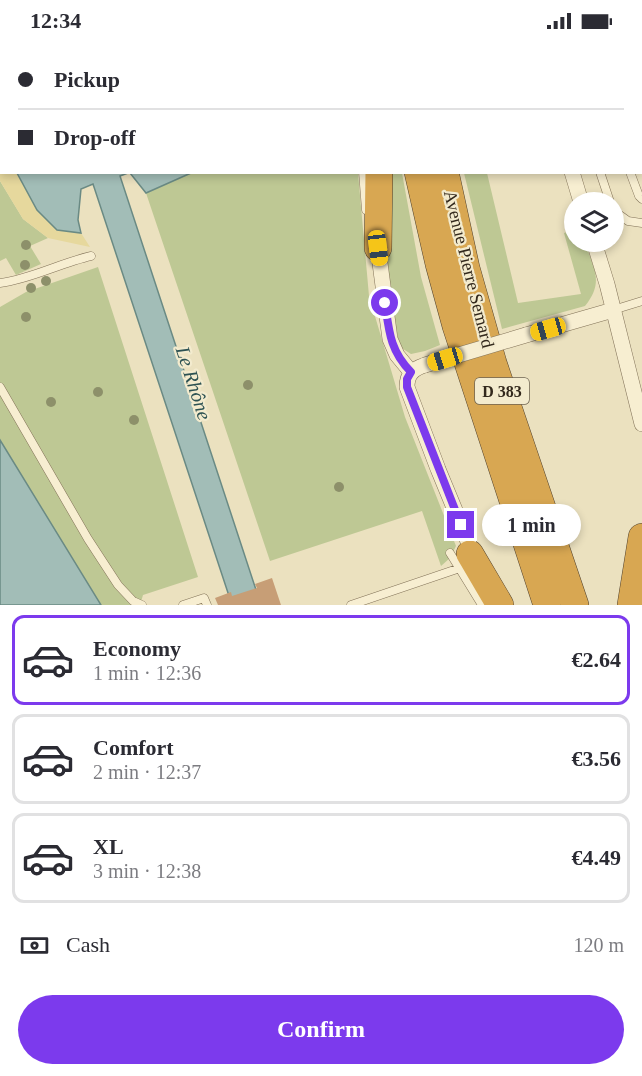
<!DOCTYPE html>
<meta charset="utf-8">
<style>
:root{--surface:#fff;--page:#f2f2f3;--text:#2b2b33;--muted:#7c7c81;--line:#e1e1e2;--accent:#7c3aed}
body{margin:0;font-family:"Times New Roman",serif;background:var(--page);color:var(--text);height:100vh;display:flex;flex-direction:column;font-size:22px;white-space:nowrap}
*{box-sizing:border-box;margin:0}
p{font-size:20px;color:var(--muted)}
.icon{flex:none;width:33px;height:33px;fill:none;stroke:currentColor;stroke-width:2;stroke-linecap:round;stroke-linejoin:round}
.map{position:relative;height:563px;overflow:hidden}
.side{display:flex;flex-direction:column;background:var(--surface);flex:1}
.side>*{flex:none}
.banner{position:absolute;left:0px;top:0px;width:642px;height:132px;box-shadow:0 3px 9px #0003;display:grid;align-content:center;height:132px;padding:0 18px;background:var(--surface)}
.controls{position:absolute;left:564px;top:150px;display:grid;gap:12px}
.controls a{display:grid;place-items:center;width:60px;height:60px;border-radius:50%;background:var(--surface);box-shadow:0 3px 9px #0003;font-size:30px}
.end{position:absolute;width:27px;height:27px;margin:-14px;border:8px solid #7c3aed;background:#fff;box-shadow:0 0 0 3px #fff}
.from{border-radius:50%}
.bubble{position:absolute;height:42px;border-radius:21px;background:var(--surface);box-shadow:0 3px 9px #0003;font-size:20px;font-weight:700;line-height:42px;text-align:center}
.car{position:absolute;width:18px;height:36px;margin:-18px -9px;border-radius:8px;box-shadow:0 0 4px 2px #0007;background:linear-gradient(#f5c518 24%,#345 0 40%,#f5c518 0 76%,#345 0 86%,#f5c518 0)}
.banner b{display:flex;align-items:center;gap:21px;height:57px;font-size:22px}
.banner b+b{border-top:2px solid var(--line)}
.banner i{width:15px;height:15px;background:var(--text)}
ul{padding:10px 0 0;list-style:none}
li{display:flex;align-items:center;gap:18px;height:90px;margin:0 12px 9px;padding:0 6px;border:3px solid var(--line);border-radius:12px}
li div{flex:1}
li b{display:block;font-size:22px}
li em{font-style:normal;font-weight:700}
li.selected{border-color:var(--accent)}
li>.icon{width:54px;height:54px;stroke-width:1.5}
.pay{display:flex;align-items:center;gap:15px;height:66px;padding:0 18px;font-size:22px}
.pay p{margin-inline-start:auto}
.primary-button{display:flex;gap:12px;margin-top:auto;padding:12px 18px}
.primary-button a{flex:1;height:69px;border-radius:36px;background:var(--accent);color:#fff;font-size:24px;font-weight:700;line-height:69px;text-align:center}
.status{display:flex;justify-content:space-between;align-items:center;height:42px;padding:0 30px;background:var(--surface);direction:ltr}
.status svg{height:16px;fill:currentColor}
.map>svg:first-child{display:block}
</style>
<div class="status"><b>12:34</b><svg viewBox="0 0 49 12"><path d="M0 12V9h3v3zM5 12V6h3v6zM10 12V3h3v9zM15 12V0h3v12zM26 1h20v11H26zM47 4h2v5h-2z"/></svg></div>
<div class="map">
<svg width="642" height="563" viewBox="0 0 642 563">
<rect width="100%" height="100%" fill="#ebe1bf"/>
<path fill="#bec894" d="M191 131H358L369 254 405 375 456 504 450 516 441 524 422 469 270 519 146 151Z
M385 131H402L421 235 440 303 425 309 411 312 400 305 391 263 383 181Z
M464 131H487L518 261 581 252 564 191 574 188V200H585C593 226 605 239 585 264L502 287Z
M0 139 23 177 48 196 30 204 41 222 16 233 6 216 0 219Z
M98 225 198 535 143 553 140 563H101L0 398V265L26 250Z"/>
<path fill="#e6d89d" d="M0 102 2 130 17 131 37 168 57 188 81 191 90 205 48 196 23 177 0 139Z"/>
<path fill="#a2bdb7" stroke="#6a8a84" stroke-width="1.5" d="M0 0H281V1L2 2 1 105Z
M17 131H128L120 134 261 563H232L93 142 81 147 78 178 81 191 57 188 37 168Z
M130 131H191L146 151Z
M0 398 101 563H0Z"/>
<path fill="#c79e76" d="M272 536 281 563H218L215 556 231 550 232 554 257 546 255 542Z"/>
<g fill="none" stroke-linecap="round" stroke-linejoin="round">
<g stroke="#827258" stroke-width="9">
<path id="lane" d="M304 0V2
M326 0V2
M366 0V2
M621 0V2
M640 56 642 58
M363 130 366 168
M600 130 610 160
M630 130 639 154 642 157
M614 169 628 179 642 181
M0 241C31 237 60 221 91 214
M613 268 642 259
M0 345 88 497 118 543 133 559 142 563
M450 511 482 563
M183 563 204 556 207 563
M351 563 460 526 468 516"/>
</g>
<g stroke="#827258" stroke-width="16">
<path id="street" d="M522 0 523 2
M572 130 581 160
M594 200 607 242 642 382
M378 206 390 297 397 313 411 330
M526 293 613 268
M425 323C413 327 407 332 407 345L438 427 469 502 470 512"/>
</g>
<g stroke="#50402d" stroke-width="28">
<path id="highway" d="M398 0V2
M439 0V2
M418 130 439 222 456 284 547 563
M445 130 466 226 493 321 575 563
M378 206 379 130
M470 512 500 563
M631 563 642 495"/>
</g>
<use href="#lane" stroke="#f7eed1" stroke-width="8"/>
<use href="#street" stroke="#f7eed1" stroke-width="15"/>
<use href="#highway" stroke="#d8a752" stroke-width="27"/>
<g stroke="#827258" stroke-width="16" stroke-linecap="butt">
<path id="street-bridge" d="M425 323 526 293"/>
</g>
<use href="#street-bridge" stroke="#f7eed1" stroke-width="15"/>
</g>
<g fill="#8d906a">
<circle cx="26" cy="203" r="5"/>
<circle cx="25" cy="223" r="5"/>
<circle cx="46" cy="239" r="5"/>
<circle cx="31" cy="246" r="5"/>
<circle cx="26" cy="275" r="5"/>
<circle cx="248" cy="343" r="5"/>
<circle cx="98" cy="350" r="5"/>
<circle cx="51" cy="360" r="5"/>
<circle cx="134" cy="378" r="5"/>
<circle cx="339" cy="445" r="5"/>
</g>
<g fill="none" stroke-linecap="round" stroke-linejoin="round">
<path stroke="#7c3aed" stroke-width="8" d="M385 261C389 289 390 309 411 330L407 337V345L461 483"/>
</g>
<g text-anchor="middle" stroke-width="4.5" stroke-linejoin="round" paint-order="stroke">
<rect fill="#f3ebce" stroke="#6d6351" stroke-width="1.5" x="475" y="336" width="54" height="26" rx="4.5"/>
<g font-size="16" font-weight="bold" fill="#33291c">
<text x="502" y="355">D 383</text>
</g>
<g font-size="18" fill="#33291c" stroke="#f3ebce">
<text transform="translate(469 227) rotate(76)" y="6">Avenue Pierre Semard</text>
</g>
<g font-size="20" font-style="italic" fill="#2c5152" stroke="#f3ebce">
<text transform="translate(194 341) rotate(72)" y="7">Le Rhône</text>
</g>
</g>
</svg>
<div class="controls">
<a><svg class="icon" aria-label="layers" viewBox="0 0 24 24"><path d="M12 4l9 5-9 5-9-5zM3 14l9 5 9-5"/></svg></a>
</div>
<i class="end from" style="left:385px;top:261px"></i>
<i class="end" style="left:461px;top:483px"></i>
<div class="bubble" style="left:482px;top:462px;width:99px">1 min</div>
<i class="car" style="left:378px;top:206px;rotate:173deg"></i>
<i class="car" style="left:548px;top:287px;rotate:254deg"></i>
<i class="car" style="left:445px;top:317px;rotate:253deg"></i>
<div class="banner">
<b><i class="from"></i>Pickup</b>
<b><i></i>Drop-off</b>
</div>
</div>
<section class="side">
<ul>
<li class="selected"><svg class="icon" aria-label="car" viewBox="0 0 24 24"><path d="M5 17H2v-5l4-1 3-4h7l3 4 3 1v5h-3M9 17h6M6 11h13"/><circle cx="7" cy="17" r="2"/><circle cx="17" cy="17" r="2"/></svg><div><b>Economy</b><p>1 min · 12:36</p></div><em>€2.64</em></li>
<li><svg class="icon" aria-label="car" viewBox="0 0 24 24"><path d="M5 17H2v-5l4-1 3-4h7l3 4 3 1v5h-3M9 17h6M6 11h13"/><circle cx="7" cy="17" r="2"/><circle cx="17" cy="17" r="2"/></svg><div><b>Comfort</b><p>2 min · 12:37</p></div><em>€3.56</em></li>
<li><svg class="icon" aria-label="car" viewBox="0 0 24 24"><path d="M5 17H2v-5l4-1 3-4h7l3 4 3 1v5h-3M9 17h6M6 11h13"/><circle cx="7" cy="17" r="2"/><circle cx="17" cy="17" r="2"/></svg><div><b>XL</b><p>3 min · 12:38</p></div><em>€4.49</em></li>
</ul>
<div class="pay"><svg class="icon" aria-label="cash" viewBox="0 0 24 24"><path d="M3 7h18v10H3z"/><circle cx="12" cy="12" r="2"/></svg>Cash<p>120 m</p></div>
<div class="primary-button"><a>Confirm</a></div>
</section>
